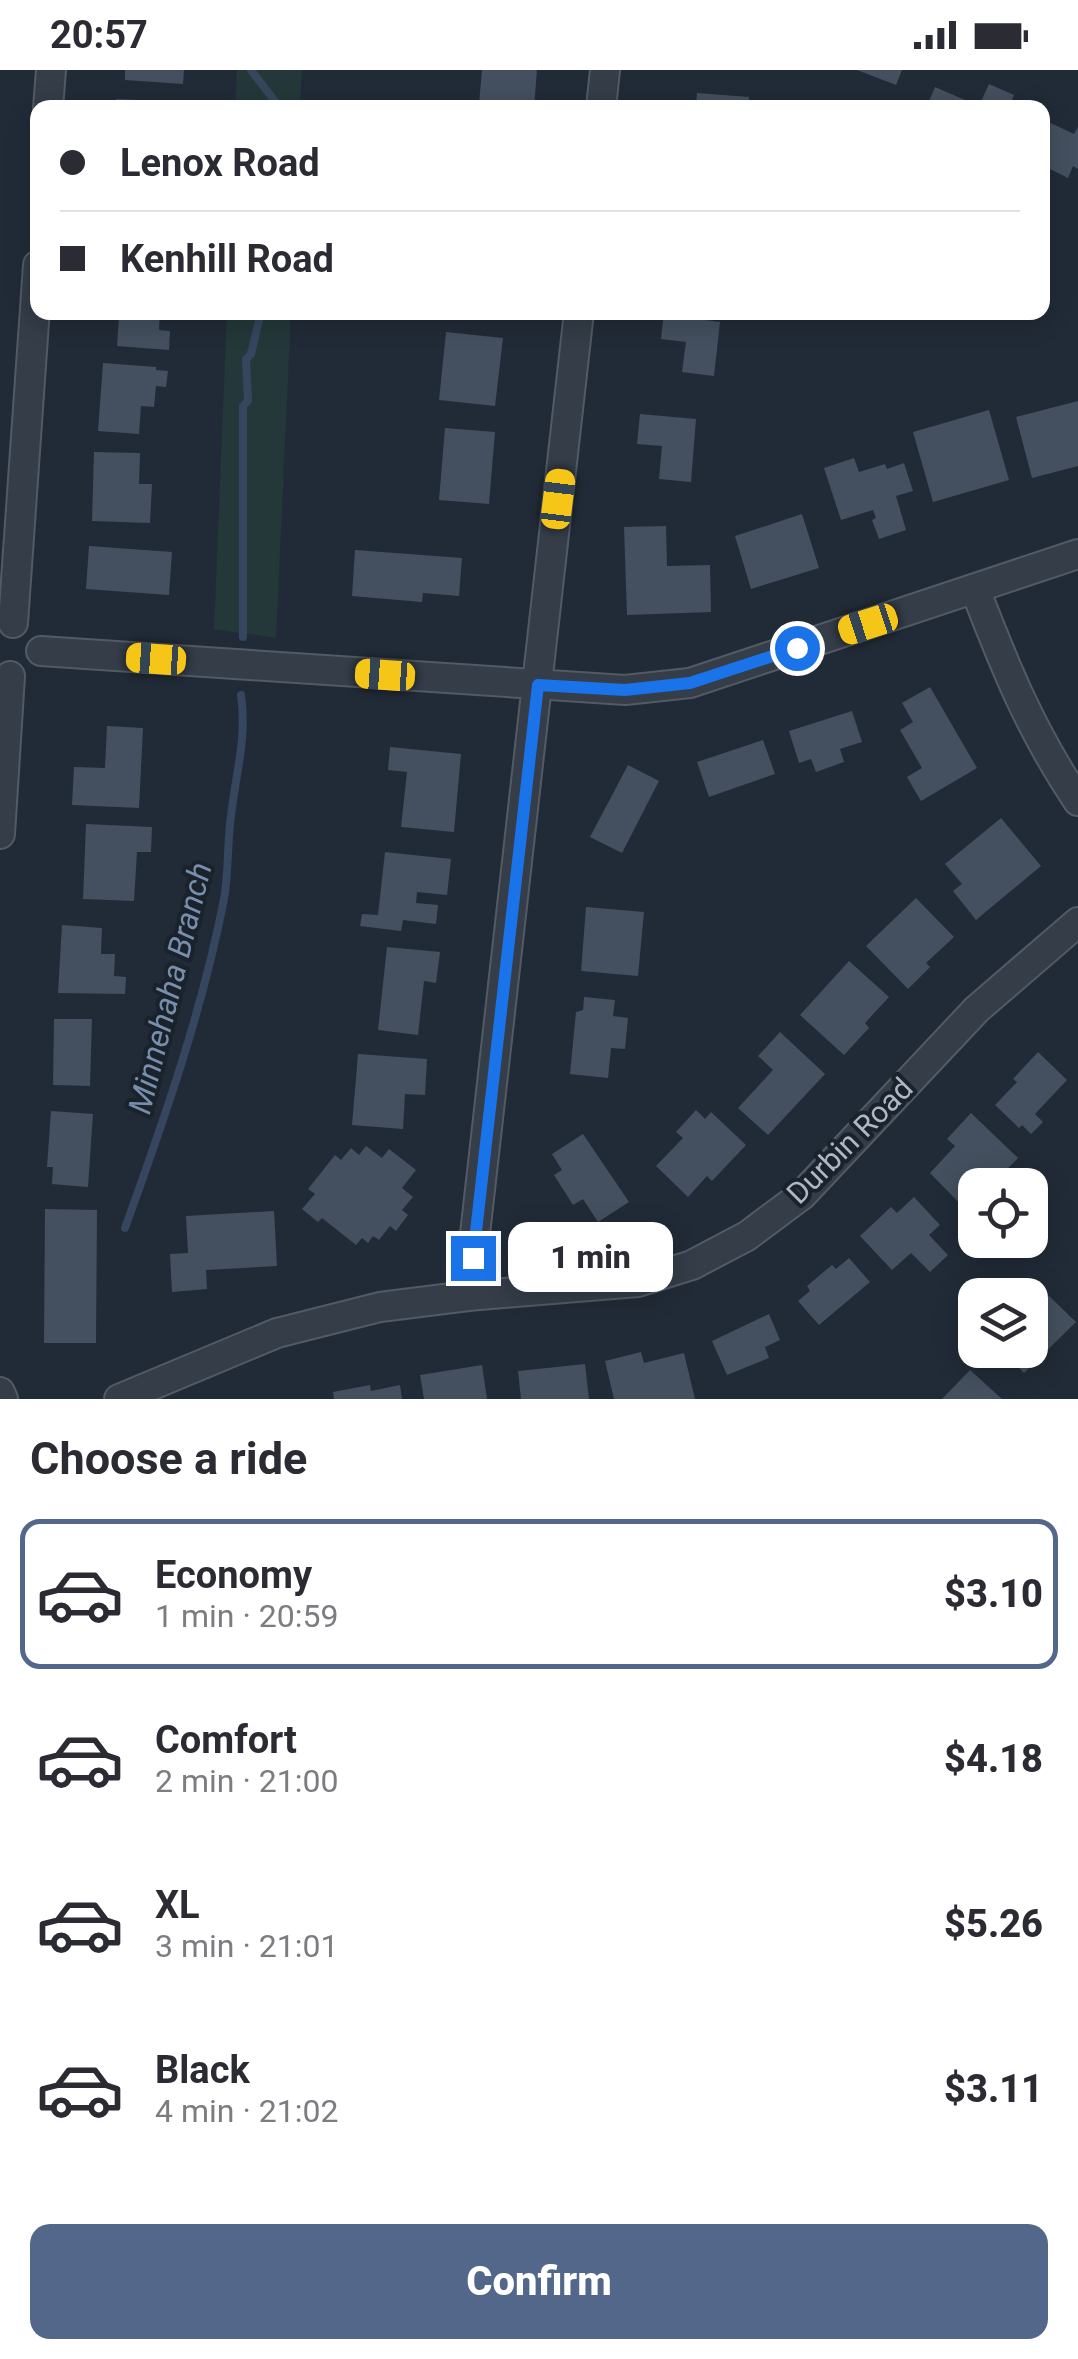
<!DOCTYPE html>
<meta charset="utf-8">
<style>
:root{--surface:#fff;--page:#f7f7f7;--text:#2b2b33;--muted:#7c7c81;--line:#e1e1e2;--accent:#53678a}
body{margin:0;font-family:Roboto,sans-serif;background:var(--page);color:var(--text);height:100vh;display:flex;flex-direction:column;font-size:38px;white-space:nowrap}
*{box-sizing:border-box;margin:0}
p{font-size:32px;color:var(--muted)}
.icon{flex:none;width:55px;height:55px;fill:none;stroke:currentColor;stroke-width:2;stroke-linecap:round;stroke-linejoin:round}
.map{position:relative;height:1329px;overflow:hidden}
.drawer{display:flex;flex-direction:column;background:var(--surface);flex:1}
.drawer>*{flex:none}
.hud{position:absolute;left:30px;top:30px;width:1020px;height:220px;border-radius:20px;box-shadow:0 5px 25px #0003;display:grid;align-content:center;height:220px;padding:0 30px;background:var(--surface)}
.fabs{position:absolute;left:958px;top:1098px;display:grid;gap:20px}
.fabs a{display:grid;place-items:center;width:90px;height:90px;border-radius:20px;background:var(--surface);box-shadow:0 5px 25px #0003;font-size:50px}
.end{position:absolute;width:45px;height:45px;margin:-22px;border:12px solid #1a73e8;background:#fff;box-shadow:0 0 0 5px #fff}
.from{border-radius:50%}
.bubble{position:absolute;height:70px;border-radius:20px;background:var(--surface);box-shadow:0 5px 25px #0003;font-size:32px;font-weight:800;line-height:70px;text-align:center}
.car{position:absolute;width:30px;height:60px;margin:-30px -15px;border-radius:12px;box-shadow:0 0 8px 2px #0007;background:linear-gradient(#f5c518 24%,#345 0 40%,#f5c518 0 76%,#345 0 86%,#f5c518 0)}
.hud b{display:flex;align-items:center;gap:35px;height:95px;font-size:38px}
.hud b+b{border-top:2px solid var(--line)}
.hud i{width:25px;height:25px;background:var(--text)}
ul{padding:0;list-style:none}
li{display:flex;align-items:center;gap:30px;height:150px;margin:0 20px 15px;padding:0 10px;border:5px solid transparent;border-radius:20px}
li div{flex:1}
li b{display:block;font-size:38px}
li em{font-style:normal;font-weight:800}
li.selected{border-color:var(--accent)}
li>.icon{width:90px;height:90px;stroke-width:1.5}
h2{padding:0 30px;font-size:45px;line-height:120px}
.button{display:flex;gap:20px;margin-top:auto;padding:20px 30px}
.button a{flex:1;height:115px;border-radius:20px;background:var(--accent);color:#fff;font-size:40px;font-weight:800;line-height:115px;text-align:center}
.status{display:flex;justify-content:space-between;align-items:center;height:70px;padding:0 50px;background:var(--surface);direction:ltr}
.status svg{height:28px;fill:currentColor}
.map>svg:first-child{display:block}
</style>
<div class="status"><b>20:57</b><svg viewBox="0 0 49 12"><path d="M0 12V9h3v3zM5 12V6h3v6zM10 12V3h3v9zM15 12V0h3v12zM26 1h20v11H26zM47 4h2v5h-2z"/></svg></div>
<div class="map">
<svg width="1078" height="1329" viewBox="0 0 1078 1329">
<rect width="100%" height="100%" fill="#212b37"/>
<path fill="#243839" d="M237 0H302L300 37H235Z
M227 243H291L276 568 214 559Z"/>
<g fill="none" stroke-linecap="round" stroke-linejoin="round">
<path stroke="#35465e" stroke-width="8" d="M251 0 280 38
M243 567V336L248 331 246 289 251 284 261 242
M125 1158C164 1050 202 942 224 829 229 801 227 773 231 746 236 701 247 670 241 625"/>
</g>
<path fill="#44505f" d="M125 0H184L183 14 125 10Z
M482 0H537L534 38 479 34Z
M857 0H902L896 15Z
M989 14 1014 25 1009 38H926L935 17 979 36Z
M697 23 749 27 748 38H696Z
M116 29 183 32V38H116Z
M1042 49 1074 64 1078 57V99L1073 96 1068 108 1048 98 1042 109Z
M99 242H160L159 260 170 261 169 280 117 276 119 247 99 245Z
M664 242H692L691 248 720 252 714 306 682 302 686 272 661 269Z
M446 262 503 268 495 336 439 330Z
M103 293 156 297V300L168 301 166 317 156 316 154 337 141 336 139 364 98 361Z
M1078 331V396L1032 408 1016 347Z
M989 340 1009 410 933 432 913 362Z
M640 344 696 349 691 412 659 409 662 376 637 374Z
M445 358 495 362 489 434 439 430Z
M94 382 140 383 139 414H152L150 453 92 451Z
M854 388 859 402 885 394 887 399 904 393 913 421 896 426 906 460 879 469 872 450 876 448 873 440 841 450 824 398Z
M802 444 819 498 751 519 735 466Z
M666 456 667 496 710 495 711 542 627 545 624 457Z
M89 476 172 482 169 525 86 519Z
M355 480 462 488 459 526 423 523 422 532 352 526Z
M930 617 977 698 921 731 907 707 922 698 900 660 913 652 902 633Z
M852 641 862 672 840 679 844 692 816 702 811 689 799 693 789 661Z
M107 656 143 658 139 738 72 735 74 697 105 698Z
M763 670 775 704 709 727 697 692Z
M390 677 461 684 454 762 401 757 407 702 388 700Z
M628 695 659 711 622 783 590 767Z
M1001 748 1041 796 976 850 953 821 962 814 945 794Z
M86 754 152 757 151 782H137L134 831 83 829Z
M385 782 451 789 447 825 417 822 416 833 438 835 436 854 403 850 401 861 360 856 362 844 378 845Z
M916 828 954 867 926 893 930 897 908 919 866 876Z
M586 837 644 842 638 906 581 901Z
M62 855 102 858 101 884H115L114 906 126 907 125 924 58 923Z
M387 877 440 882 436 913 424 911 418 965 378 960Z
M849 891 889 927 865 953 869 958 844 985 800 945Z
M584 927 615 930 613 946 628 948 625 979 611 978 608 1008 570 1004 576 942 583 940Z
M54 949H92L90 1016 53 1015Z
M780 962 825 1004 768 1065 738 1038 773 1000 758 986Z
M1038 982 1067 1010 1035 1044 1043 1052 1031 1064 1022 1055 1019 1058 995 1035 1017 1012 1013 1009Z
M358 984 427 989 425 1025 405 1024 403 1059 352 1055Z
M696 1040 705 1049 711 1042 746 1075 712 1111 707 1106 688 1127 656 1096 683 1068 676 1062Z
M51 1041 93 1044 88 1117 52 1114 53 1097H47Z
M971 1043 1018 1088 992 1115 983 1112 975 1115V1141L971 1145 930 1103 955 1076 947 1069Z
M583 1064 629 1132 598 1152 583 1129 573 1135 554 1105 562 1100 552 1084Z
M366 1076 382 1088 389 1079 416 1100 402 1118 413 1127 402 1140 408 1145 396 1161 390 1156 379 1170 373 1166 368 1173 362 1168 356 1175 322 1148 318 1152 302 1139 315 1124 308 1119 335 1085 341 1090 351 1078 359 1085Z
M914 1127 940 1155 929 1165 948 1185 930 1202 911 1183 892 1200 860 1166 891 1137 897 1143Z
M45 1139 97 1140 96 1273H44Z
M274 1141 277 1196 206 1200 207 1219 172 1222 170 1184 188 1183 186 1146Z
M849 1188 870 1212 819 1255 798 1231 810 1221 807 1216 832 1195 836 1199Z
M1049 1226 1076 1252 1024 1303 1002 1280H1030V1232L1037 1239Z
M769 1244 780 1270 765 1277 769 1288 727 1305 712 1271Z
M641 1282 644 1293 684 1283 695 1329H614L605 1291Z
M585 1294 589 1329H521L518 1301Z
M482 1295 487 1329H424L420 1305Z
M970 1300 1002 1329H942Z
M370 1315 371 1321 400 1315 402 1329H334L333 1322Z"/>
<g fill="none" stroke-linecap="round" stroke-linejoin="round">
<g stroke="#525a65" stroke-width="32">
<path id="minor" d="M48 38 51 0
M601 38 605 0
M975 519C1005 597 1031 661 1078 731
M13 553 38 195
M41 581 625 620 690 613 1078 484
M0 764 10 606
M468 1226 579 242
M0 1322 3 1329
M119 1329 277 1263 380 1237 468 1226 638 1212 692 1195 747 1166 802 1125 977 939 1078 852"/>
</g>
<use href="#minor" stroke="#343d48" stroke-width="28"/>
</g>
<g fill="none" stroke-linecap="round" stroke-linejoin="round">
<path stroke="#1a73e8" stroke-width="12" d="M473 1188 538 615 625 620 690 613 797 578"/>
</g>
<g text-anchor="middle" stroke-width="8" stroke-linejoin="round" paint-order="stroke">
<g font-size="30" fill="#afb7c4" stroke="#1a222c">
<text transform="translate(850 1071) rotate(-45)" y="10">Durbin Road</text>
</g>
<g font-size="32" font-style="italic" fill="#778eac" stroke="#1a222c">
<text transform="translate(170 918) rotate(-76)" y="11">Minnehaha Branch</text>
</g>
</g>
</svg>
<div class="fabs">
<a><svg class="icon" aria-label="locate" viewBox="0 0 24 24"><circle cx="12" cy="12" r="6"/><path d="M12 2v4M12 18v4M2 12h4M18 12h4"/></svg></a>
<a><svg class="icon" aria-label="layers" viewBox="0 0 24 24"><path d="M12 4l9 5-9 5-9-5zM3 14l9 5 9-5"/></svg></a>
</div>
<i class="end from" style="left:797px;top:578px"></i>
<i class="end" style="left:473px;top:1188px"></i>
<div class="bubble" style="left:508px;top:1152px;width:165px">1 min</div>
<i class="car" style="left:558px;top:429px;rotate:7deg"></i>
<i class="car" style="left:868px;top:554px;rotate:252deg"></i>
<i class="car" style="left:156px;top:589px;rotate:274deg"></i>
<i class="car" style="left:385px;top:605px;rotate:274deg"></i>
<div class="hud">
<b><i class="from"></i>Lenox Road</b>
<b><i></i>Kenhill Road</b>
</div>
</div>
<section class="drawer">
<h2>Choose a ride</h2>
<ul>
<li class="selected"><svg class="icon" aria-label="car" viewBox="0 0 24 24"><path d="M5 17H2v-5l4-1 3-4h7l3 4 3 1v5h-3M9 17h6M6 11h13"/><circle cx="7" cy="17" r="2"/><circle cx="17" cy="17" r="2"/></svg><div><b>Economy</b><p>1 min · 20:59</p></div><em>$3.10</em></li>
<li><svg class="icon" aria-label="car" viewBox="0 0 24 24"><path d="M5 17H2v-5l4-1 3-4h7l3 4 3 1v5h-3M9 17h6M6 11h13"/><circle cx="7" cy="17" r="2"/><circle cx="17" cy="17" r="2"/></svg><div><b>Comfort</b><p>2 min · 21:00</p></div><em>$4.18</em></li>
<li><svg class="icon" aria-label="car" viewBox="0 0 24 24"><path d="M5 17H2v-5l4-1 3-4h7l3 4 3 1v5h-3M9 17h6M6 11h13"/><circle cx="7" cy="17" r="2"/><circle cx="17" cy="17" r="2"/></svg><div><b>XL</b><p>3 min · 21:01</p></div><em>$5.26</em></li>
<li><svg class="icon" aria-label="car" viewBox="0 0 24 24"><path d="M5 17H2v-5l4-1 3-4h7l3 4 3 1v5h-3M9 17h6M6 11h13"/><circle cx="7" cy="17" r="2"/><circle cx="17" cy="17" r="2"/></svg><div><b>Black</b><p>4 min · 21:02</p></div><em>$3.11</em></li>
</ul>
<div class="button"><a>Confirm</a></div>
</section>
